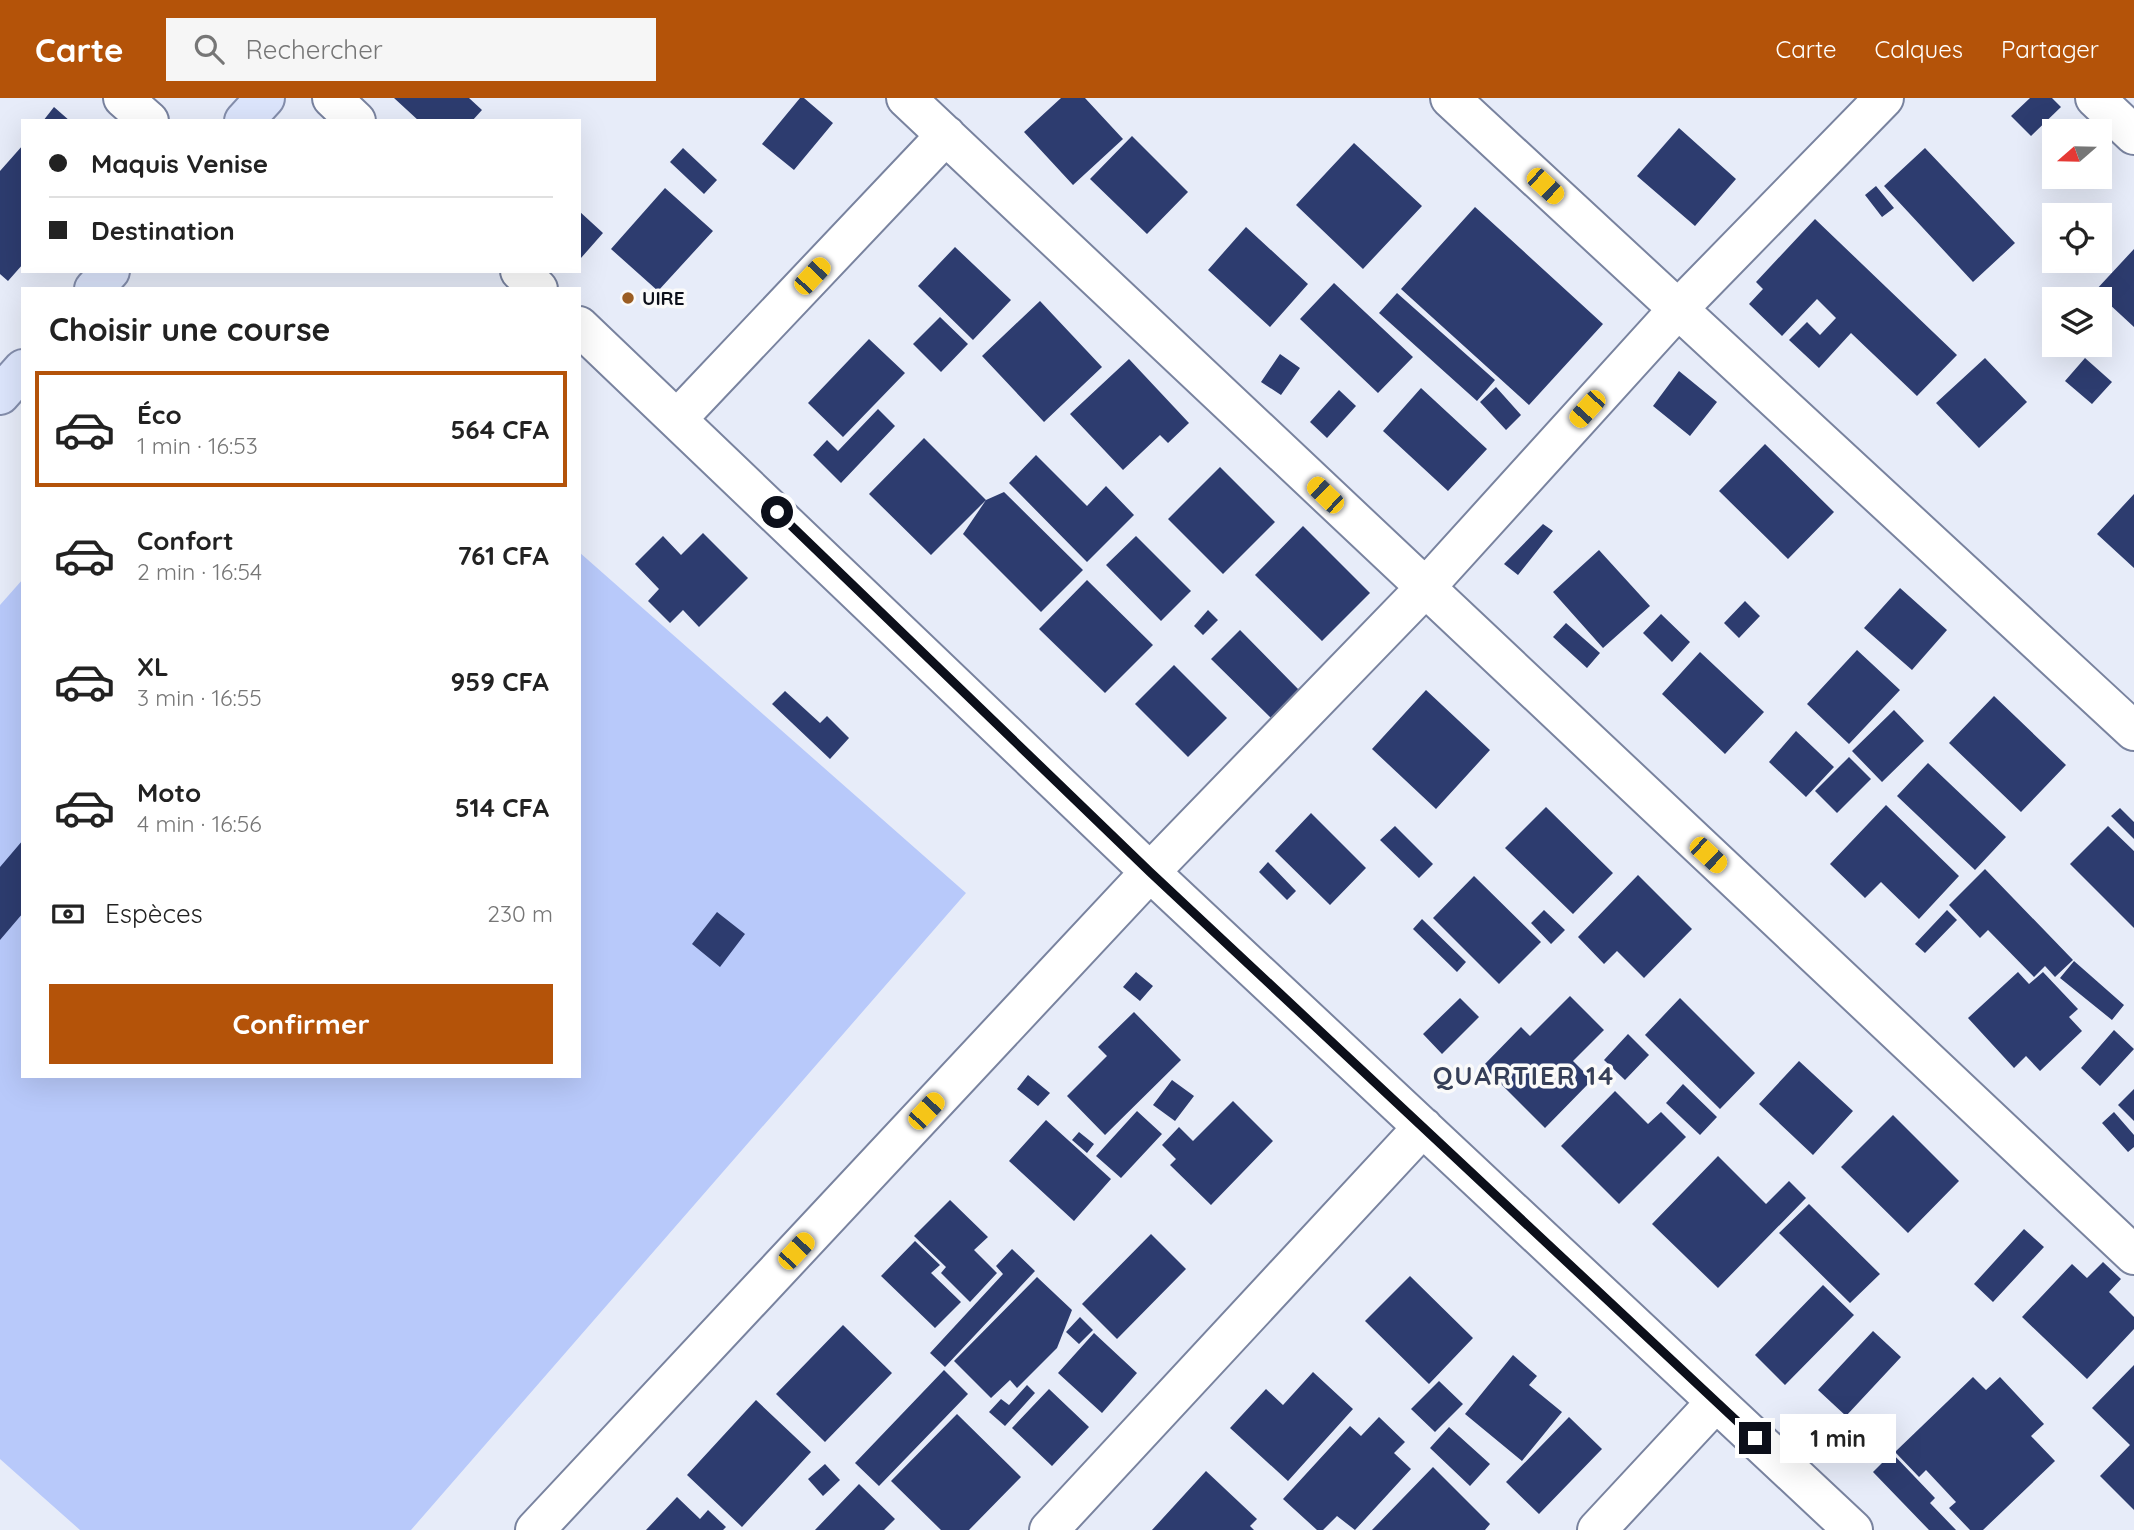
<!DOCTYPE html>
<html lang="fr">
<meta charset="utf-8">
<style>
:root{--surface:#fff;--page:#f6f6f6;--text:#222;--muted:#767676;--line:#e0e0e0;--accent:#b45309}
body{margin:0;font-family:Quicksand,sans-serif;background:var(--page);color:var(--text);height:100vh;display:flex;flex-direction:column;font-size:26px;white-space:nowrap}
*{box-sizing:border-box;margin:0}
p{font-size:23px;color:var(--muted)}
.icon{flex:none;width:38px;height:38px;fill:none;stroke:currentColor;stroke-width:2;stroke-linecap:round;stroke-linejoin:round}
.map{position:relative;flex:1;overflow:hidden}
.sheet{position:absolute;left:21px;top:189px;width:560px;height:791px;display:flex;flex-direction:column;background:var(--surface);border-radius:0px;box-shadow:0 7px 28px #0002}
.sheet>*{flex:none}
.banner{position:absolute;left:21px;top:21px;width:560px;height:154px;border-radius:0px;box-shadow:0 7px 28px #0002;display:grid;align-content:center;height:154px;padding:0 28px;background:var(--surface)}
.needle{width:46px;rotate:250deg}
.controls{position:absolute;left:2042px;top:21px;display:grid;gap:14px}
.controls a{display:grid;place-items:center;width:70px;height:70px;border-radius:0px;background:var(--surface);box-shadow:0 7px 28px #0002;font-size:35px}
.end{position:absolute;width:32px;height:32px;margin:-16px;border:9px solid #0c0f1a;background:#fff;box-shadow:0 0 0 4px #fff}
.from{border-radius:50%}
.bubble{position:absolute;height:49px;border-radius:0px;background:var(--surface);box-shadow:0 7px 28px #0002;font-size:23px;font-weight:700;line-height:49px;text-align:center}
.car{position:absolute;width:21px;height:42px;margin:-21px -10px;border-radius:9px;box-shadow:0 0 5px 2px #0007;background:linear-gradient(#f5c518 24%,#345 0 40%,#f5c518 0 76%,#345 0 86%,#f5c518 0)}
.banner b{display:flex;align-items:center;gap:24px;height:66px;font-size:26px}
.banner b+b{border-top:2px solid var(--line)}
.banner i{width:18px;height:18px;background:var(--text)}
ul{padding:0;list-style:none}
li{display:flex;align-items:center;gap:21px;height:116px;margin:0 14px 10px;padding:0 14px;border:4px solid transparent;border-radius:0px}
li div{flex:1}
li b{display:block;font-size:26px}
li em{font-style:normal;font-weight:700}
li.current{border-color:var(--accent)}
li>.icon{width:63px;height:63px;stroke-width:1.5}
h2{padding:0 28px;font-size:32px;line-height:84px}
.pay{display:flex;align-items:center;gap:18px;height:77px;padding:0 28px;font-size:26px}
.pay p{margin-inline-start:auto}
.primary-button{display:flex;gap:14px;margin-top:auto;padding:14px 28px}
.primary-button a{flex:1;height:80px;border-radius:0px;background:var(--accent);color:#fff;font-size:28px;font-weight:700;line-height:80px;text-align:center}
header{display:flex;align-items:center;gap:42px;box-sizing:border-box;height:98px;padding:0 35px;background:var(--accent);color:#fff}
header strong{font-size:33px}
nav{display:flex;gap:38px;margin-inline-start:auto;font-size:24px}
.search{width:490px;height:63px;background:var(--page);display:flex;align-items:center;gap:18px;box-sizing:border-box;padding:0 24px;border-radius:0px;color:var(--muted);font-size:26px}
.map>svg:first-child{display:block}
</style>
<header>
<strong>Carte</strong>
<div class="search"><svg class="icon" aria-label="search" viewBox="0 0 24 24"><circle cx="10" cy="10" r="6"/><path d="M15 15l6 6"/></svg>Rechercher</div>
<nav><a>Carte</a><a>Calques</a><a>Partager</a></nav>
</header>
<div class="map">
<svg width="2134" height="1432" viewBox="0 0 2134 1432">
<rect width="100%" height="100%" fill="#e7ecf9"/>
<path fill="#b8c9fa" d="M579 454 966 795 411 1432H80L0 1361V507L23 481V978H579Z"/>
<path fill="#2d3c6f" d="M394 0H469L482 12 472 23H419Z
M800 0H804L833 25 794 72 762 46Z
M1061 0H1085L1123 41 1073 87 1024 34Z
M2030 0H2052L2061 9 2031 38 2011 18Z
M54 9 70 23H43Z
M1679 30 1736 81 1695 128 1637 78Z
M1132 38 1188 94 1147 136 1090 81Z
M1354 45 1422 108 1363 171 1296 107Z
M23 47V166L8 183 0 176V73Z
M683 50 717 82 704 96 670 64Z
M1925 50 2015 145 1973 184 1884 88Z
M1876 88 1894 110 1882 119 1865 97Z
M665 90 713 133 658 193 611 151Z
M1475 109 1603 226 1529 307 1401 191Z
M579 113 603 135 581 160 579 158Z
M1815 121 1957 257 1917 298 1851 235 1819 270 1789 242 1807 224 1820 237 1836 220 1817 201 1782 238 1749 206 1763 191 1756 184Z
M1246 129 1308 186 1270 229 1208 172Z
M955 149 1011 202 973 242 918 188Z
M2134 151V229L2095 193Z
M1334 185 1413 259 1378 295 1300 221Z
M1397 195 1495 282 1477 303 1379 215Z
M1040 203 1102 269 1044 324 982 258Z
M940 219 968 246 941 274 913 246Z
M869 241 905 275 843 339 808 305Z
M1280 256 1300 270 1281 297 1261 284Z
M1985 260 2027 304 1979 350 1936 305Z
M2085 260 2112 284 2092 306 2065 283Z
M1129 261 1189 325 1168 345 1160 337 1123 372 1070 316Z
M1679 273 1717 304 1690 338 1653 308Z
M1496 289 1521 317 1506 332 1480 304Z
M1421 290 1487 351 1448 393 1383 333Z
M1339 292 1356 308 1327 340 1310 324Z
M878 311 895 328 841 385 813 357 827 342 838 353Z
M924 340 986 402 1004 394 1083 472 1041 514 963 436 986 402 931 457 869 396Z
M1765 346 1834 414 1788 461 1719 393Z
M1036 357 1087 408 1106 388 1134 417 1087 464 1009 385Z
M1220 369 1275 424 1223 476 1168 421Z
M2134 396V470L2097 436Z
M1543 426 1553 433 1518 477 1504 466Z
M1303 428 1370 495 1322 543 1255 477Z
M703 435 748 480 699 529 683 512 670 525 648 503 659 491 635 466 663 438 681 457Z
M1136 438 1191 493 1161 523 1106 467Z
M1599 452 1650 508 1603 550 1553 494Z
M1087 482 1153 547 1105 595 1039 531Z
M1900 490 1947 532 1912 572 1864 530Z
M1745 503 1760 518 1739 540 1724 525Z
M1208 512 1218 522 1203 537 1194 528Z
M1661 516 1690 544 1672 564 1643 535Z
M1566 525 1600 555 1587 570 1553 539Z
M1240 532 1299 592 1271 620 1211 561Z
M1857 552 1900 592 1849 646 1807 606Z
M1700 554 1764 614 1725 656 1662 596Z
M1174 567 1227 620 1188 659 1135 606Z
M1426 592 1490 652 1436 711 1372 651Z
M785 593 820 625 827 618 849 640 830 661 772 606Z
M1994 598 2066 667 2021 714 1949 645Z
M1894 612 1924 643 1882 684 1852 653Z
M1796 633 1834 669 1806 699 1769 664Z
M1849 659 1871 681 1837 715 1815 693Z
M1928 665 2006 739 1975 772 1897 698Z
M1886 707 1959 778 1919 821 1881 784 1865 800 1830 766Z
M1546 709 1613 775 1573 816 1505 750Z
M2120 710 2134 724V741L2111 718Z
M1311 715 1366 770 1330 807 1275 753Z
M1395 728 1433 766 1419 780 1380 742Z
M2108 728 2134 753V830L2070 766Z
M23 742V815L0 842V769Z
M1268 764 1296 793 1287 802 1259 774Z
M1985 771 2073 862 2055 879 2045 868 2034 879 1988 832 1980 840 1949 807Z
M1638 777 1692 831 1644 880 1617 853 1604 866 1578 839Z
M1474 778 1541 844 1499 886 1433 820Z
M1544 812 1565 832 1551 846 1531 825Z
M1947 812 1957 822 1925 855 1915 846Z
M717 814 745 836 720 869 692 846Z
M1422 821 1466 864 1457 874 1413 831Z
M2074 863 2124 907 2112 922 2060 880Z
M1136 874 1153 888 1140 903 1123 889Z
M2018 874 2029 886 2043 874 2078 911 2069 919 2082 933 2040 973 2026 958 2014 970 1968 920Z
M1570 898 1604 932 1573 963 1592 982 1545 1030 1483 968 1521 929 1530 938Z
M1460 900 1479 919 1442 956 1423 936Z
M1680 900 1755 975 1720 1011 1645 937Z
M1134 914 1181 962 1105 1037 1067 998 1107 958 1098 949Z
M2114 932 2134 951 2100 988 2081 970Z
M1628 936 1649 957 1625 982 1604 962Z
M1799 963 1853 1013 1813 1057 1759 1006Z
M1028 977 1050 995 1038 1008 1017 991Z
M1172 982 1194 998 1175 1023 1153 1007Z
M1683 986 1717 1019 1700 1037 1666 1005Z
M2134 991V1023L2118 1007Z
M1615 993 1648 1026 1661 1014 1686 1039 1619 1106 1561 1048Z
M1233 1003 1273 1043 1211 1107 1170 1067 1176 1061 1162 1047 1179 1029 1193 1043Z
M1137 1013 1162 1036 1121 1080 1096 1058Z
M2114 1014 2134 1037V1049L2128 1054 2102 1025Z
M1893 1017 1959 1083 1908 1135 1841 1069Z
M1046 1022 1111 1081 1074 1123 1009 1063Z
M1079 1034 1094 1046 1087 1055 1072 1042Z
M1718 1058 1766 1106 1789 1083 1806 1100 1718 1190 1652 1126Z
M950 1102 988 1139 974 1152 997 1175 970 1204 941 1175 946 1169 914 1138Z
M1809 1106 1880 1176 1850 1205 1779 1135Z
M2024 1131 2044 1149 1993 1204 1974 1186Z
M1151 1136 1186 1171 1117 1241 1082 1206Z
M915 1143 940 1167 931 1175 961 1204 935 1230 881 1178Z
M1012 1151 1035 1173 945 1269 930 1255 1003 1176 996 1168Z
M2103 1164 2121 1181 2109 1194 2134 1219V1231L2087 1281 2022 1219 2072 1166 2087 1180Z
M1410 1178 1473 1240 1429 1286 1365 1223Z
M1037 1179 1072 1212 1057 1250 1017 1290 1010 1282 991 1300 954 1263Z
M1823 1187 1854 1217 1785 1287 1755 1257Z
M1080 1219 1093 1232 1079 1246 1066 1234Z
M843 1227 892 1275 825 1344 776 1296Z
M1873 1233 1901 1259 1846 1318 1818 1292Z
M1094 1235 1137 1275 1102 1315 1058 1275Z
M1513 1257 1537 1278 1529 1287 1562 1314 1522 1363 1465 1316Z
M2134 1267V1412L2100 1378 2130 1347 2092 1310Z
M944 1272 968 1296 879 1388 855 1365Z
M1313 1274 1353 1311 1288 1383 1230 1330 1266 1291 1283 1307Z
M1973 1279 1986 1292 2000 1279 2044 1326 2031 1338 2055 1363 1983 1432H1970L1949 1410 1956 1404 1926 1372 1919 1379 1895 1354Z
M1439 1283 1463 1306 1435 1334 1411 1311Z
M1027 1287 1035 1295 1005 1328 989 1314 1001 1301 1009 1307Z
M1049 1291 1089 1329 1052 1368 1012 1330Z
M756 1302 811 1354 742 1429 687 1377Z
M957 1316 1021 1379 969 1432H941L891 1383Z
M1379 1319 1405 1344 1394 1355 1411 1371 1355 1432 1337 1418 1323 1432H1317L1283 1401 1350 1328 1361 1338Z
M1569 1319 1602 1351 1539 1416 1506 1384Z
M1449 1329 1490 1366 1470 1388 1430 1350Z
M1892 1355 1935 1400 1930 1405 1956 1432H1929L1873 1374Z
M825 1366 840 1382 823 1398 808 1381Z
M1433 1369 1490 1426 1485 1432H1372Z
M1206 1373 1257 1421 1250 1428 1254 1432H1152Z
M859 1386 895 1421 884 1432H815Z
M677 1399 700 1421 708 1412 726 1429 723 1432H646Z"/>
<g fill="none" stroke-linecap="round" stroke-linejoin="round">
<g stroke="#79839f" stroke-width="42">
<path id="minor" d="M123 0 149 23
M332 0 356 23
M906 0 2134 1157
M1450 0 2134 633
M2095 0 2134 37
M520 173 538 191
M579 228 1150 774 1853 1432
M678 320 946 37
M535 1432 1150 774 1424 491 1678 211 1884 0
M1049 1432 1423 1029
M1597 1432 1716 1304"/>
</g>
<g stroke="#848eac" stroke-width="42">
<path id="major" d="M244 23 265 0
M94 191 110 173
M0 297 23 271"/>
</g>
<use href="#minor" stroke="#fff" stroke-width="38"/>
<use href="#major" stroke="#dce5fc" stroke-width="38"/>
</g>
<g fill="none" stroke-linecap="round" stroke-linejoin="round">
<path stroke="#0c0f1a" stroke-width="9" d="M777 414 1150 774 1755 1340"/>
</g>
<circle fill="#9b5d23" stroke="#fafafa" stroke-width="2.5" cx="628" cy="200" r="7"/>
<g text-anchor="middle" stroke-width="7" stroke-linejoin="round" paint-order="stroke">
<g font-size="19" font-weight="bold" fill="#0c0f1a" stroke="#fafafa" text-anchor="start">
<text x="642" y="207">UIRE</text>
</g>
<g font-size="26" font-weight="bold" letter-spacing="2" fill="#363f58" stroke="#fafafa">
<text x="1524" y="987">QUARTIER 14</text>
</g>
</g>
</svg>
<div class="controls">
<a><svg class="needle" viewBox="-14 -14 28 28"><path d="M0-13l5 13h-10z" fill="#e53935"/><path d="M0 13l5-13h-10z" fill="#767676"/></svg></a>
<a><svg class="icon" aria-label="locate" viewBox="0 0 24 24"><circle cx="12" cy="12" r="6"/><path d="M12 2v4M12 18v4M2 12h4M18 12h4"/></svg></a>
<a><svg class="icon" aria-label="layers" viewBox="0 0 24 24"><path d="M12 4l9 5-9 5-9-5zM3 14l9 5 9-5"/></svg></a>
</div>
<i class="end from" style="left:777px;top:414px"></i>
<i class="end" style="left:1755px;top:1340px"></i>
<div class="bubble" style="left:1780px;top:1316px;width:116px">1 min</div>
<i class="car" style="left:1545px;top:88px;rotate:133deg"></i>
<i class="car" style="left:812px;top:178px;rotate:43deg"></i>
<i class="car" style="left:1587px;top:311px;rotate:222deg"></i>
<i class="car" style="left:1325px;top:397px;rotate:314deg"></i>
<i class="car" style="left:1708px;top:757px;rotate:133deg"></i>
<i class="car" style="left:926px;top:1013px;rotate:43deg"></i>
<i class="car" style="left:796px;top:1153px;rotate:43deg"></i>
<div class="banner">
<b><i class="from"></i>Maquis Venise</b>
<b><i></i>Destination</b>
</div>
<section class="sheet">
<h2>Choisir une course</h2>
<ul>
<li class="current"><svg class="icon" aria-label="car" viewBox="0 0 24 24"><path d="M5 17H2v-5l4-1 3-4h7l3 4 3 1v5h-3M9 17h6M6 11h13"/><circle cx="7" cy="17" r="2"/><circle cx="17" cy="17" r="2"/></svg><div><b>Éco</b><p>1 min · 16:53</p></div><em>564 CFA</em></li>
<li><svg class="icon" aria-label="car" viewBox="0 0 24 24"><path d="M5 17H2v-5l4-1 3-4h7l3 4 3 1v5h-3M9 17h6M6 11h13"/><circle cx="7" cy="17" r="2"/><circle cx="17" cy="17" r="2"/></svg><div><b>Confort</b><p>2 min · 16:54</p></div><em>761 CFA</em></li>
<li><svg class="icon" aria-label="car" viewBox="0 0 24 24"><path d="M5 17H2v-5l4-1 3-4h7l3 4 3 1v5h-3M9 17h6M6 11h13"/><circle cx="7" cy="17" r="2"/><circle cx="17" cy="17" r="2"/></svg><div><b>XL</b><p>3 min · 16:55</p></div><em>959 CFA</em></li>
<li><svg class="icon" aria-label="car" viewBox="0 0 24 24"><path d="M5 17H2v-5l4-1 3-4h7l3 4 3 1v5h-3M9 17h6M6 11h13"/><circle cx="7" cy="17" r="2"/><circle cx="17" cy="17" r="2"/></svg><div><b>Moto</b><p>4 min · 16:56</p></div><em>514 CFA</em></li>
</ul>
<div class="pay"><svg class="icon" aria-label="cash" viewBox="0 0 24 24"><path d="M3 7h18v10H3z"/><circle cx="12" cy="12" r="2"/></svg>Espèces<p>230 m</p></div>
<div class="primary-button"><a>Confirmer</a></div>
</section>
</div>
